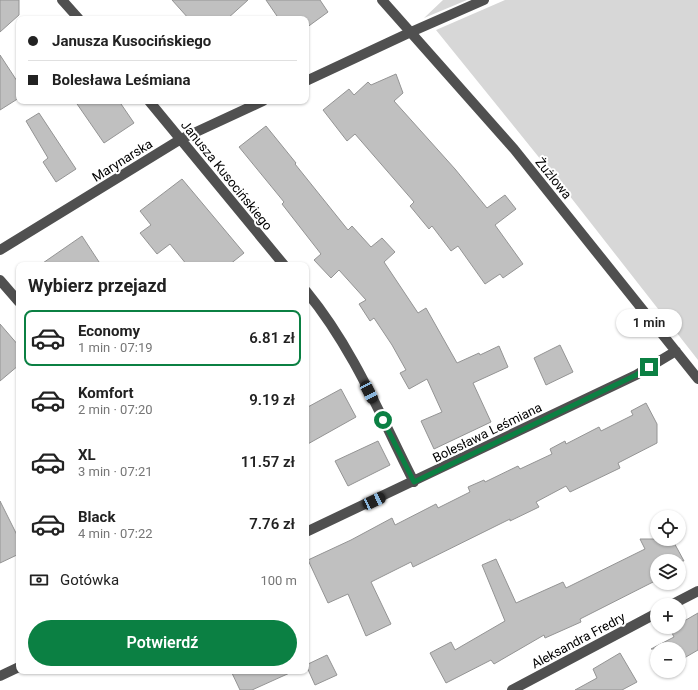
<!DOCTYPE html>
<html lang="pl">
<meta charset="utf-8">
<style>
:root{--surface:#fff;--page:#f2f2f2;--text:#222;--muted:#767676;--line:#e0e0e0;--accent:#0b8043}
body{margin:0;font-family:Roboto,sans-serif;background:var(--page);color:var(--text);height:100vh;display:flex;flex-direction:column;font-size:15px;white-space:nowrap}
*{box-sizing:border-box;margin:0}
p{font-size:13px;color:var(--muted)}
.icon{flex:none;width:22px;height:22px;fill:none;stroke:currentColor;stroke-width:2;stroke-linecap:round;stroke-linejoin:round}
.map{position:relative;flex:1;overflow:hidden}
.side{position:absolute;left:16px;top:262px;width:293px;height:412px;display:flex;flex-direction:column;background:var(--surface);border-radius:8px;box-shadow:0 1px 3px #0004}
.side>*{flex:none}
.top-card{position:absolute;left:16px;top:16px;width:293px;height:88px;border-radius:8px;box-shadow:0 1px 3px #0004;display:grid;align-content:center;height:88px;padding:0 12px;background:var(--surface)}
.fabs{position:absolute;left:650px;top:510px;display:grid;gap:8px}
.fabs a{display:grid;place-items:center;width:36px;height:36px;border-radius:50%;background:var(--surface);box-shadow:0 1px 3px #0004;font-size:20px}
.end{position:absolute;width:18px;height:18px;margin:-9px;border:5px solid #0b8043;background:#fff;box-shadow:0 0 0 2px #fff}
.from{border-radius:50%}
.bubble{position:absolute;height:28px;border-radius:14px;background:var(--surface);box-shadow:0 1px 3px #0004;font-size:13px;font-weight:600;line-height:28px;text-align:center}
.car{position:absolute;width:12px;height:24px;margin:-12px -6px;border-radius:5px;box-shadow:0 0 3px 1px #0007;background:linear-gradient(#222 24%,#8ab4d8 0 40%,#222 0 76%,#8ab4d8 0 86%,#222 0)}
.top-card b{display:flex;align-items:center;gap:14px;height:38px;font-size:15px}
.top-card b+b{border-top:1px solid var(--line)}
.top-card i{width:10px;height:10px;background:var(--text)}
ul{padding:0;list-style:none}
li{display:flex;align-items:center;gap:12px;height:56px;margin:0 8px 6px;padding:0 4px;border:2px solid transparent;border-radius:8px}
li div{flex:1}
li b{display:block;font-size:15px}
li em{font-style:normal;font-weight:600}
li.current{border-color:var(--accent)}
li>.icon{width:36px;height:36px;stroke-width:1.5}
h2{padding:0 12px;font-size:18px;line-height:48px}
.pay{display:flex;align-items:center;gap:10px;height:44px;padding:0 12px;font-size:15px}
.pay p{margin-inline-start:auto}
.cta{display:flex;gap:8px;margin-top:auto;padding:8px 12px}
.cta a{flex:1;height:46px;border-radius:24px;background:var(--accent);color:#fff;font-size:16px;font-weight:600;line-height:46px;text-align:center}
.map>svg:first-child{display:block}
</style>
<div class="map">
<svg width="698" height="690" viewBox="0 0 698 690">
<rect width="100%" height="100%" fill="#fff"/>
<path fill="#d7d7d7" d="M443 0H467L424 18Z
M505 0H698V360L558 181 436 30Z"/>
<path fill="#c0c0c0" stroke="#949494" d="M0 0H19V15L0 32Z
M172 0H248L227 19H189Z
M266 0H320L328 12 306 28V19H279Z
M0 55 19 84V98L0 110Z
M396 74 403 93 394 101 455 169 487 208 505 195 516 209 495 225 523 264 503 278 500 274 485 284 458 246 451 251 432 226 429 229 410 206 414 202 355 134 347 141 323 110 349 89 354 95 368 82 371 85Z
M75 101H119L134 123 104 143Z
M39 113 76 169 56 182 43 162 48 158 26 121Z
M266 126 296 163 295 164 348 230 352 226 371 247 382 238 395 252 384 262 418 313 426 308 457 363 479 353 480 355 499 346 508 367 473 383 491 422 434 449 421 421 442 412 427 379 409 389 400 373 406 370 392 345 374 318 370 321 359 304 366 300 339 270 331 278 314 260 321 254 282 204 284 202 239 147Z
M182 179 244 253 229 265H187L170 244 157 254 140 233 151 225 140 211Z
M82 236 101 265H40Z
M0 324 19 346V365L0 381Z
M560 345 573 372 546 385 534 358Z
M341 389 356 417 306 445V408Z
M646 403 657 424V443L618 463 620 468 570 492 566 486 536 502 539 507 510 521V519L413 567 411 562 371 582 391 624 366 636 348 594 328 603 308 560 351 540 392 518 395 525 436 504 438 508 470 492 468 487 484 480 485 482 518 466 520 469 552 454 550 449 565 441 566 444 599 427 601 431 633 415 631 411Z
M378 441 390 465 348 486 335 461Z
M0 501 19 539V554L0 563Z
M640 539H672L684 561H657V580L580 619 581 622 545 638 544 635 494 664 491 660 446 683 430 653 451 642 455 650 505 621 482 565 496 559 516 603 563 582 566 588 645 549Z
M698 613V650L679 661V649H651L674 637 670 629 674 627H679V624Z
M620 653 637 682 622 690H575L597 678 593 669Z
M327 655 337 675 315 685 306 665Z
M231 671H294L252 690H240Z"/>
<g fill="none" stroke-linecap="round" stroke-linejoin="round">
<path stroke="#505050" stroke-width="10" d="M62 0 79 19
M382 0 514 149 698 379
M306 81 411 32 484 0
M149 101 284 265
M0 250 181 139 263 101
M0 280 19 302
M306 291C353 348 381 417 414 482
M306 532 636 375 676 351
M671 605 698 591
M0 676 19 667
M512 690 657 613"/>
</g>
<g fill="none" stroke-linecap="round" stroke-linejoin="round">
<path stroke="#0b8043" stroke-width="5" d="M383 420 414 482 636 375 649 367"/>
</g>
<g text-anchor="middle" stroke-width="4" stroke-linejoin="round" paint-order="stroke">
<g font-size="13" fill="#000" stroke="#fff">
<text transform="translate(122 160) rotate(-32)" y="5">Marynarska</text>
<text transform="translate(227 175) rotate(51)" y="5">Janusza Kusocińskiego</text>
<text transform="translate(554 178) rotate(51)" y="5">Żużlowa</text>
<text transform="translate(487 432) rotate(-26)" y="5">Bolesława Leśmiana</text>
<text transform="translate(578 640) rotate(-28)" y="5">Aleksandra Fredry</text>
</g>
</g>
</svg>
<div class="fabs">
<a><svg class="icon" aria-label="locate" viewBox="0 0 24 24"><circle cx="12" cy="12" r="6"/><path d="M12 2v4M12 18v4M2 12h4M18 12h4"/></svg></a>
<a><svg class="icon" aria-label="layers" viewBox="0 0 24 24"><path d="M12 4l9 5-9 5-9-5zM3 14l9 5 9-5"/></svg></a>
<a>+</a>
<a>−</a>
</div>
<i class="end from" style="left:383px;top:420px"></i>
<i class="end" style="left:649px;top:367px"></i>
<div class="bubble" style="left:616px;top:309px;width:66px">1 min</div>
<i class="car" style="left:369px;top:392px;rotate:153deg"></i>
<i class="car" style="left:374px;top:501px;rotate:65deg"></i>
<div class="top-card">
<b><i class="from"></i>Janusza Kusocińskiego</b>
<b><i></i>Bolesława Leśmiana</b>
</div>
<section class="side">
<h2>Wybierz przejazd</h2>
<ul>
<li class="current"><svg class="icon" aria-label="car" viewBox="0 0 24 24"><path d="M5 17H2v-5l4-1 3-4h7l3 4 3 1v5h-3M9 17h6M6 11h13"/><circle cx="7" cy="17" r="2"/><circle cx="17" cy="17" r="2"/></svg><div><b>Economy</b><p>1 min · 07:19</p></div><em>6.81 zł</em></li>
<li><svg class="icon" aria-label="car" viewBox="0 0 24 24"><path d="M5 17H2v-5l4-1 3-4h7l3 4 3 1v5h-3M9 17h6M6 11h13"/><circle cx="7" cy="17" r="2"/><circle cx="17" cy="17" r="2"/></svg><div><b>Komfort</b><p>2 min · 07:20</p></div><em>9.19 zł</em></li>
<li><svg class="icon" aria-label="car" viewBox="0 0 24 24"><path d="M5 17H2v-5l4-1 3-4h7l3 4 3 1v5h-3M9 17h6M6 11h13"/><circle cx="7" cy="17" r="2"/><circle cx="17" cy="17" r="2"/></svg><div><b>XL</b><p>3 min · 07:21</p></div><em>11.57 zł</em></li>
<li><svg class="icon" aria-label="car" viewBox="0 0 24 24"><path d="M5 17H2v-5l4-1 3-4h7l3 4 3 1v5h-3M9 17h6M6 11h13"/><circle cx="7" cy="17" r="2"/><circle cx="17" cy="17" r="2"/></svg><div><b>Black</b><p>4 min · 07:22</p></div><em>7.76 zł</em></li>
</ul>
<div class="pay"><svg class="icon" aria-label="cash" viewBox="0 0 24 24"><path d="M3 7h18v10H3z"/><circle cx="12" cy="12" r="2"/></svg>Gotówka<p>100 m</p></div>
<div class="cta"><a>Potwierdź</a></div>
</section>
</div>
